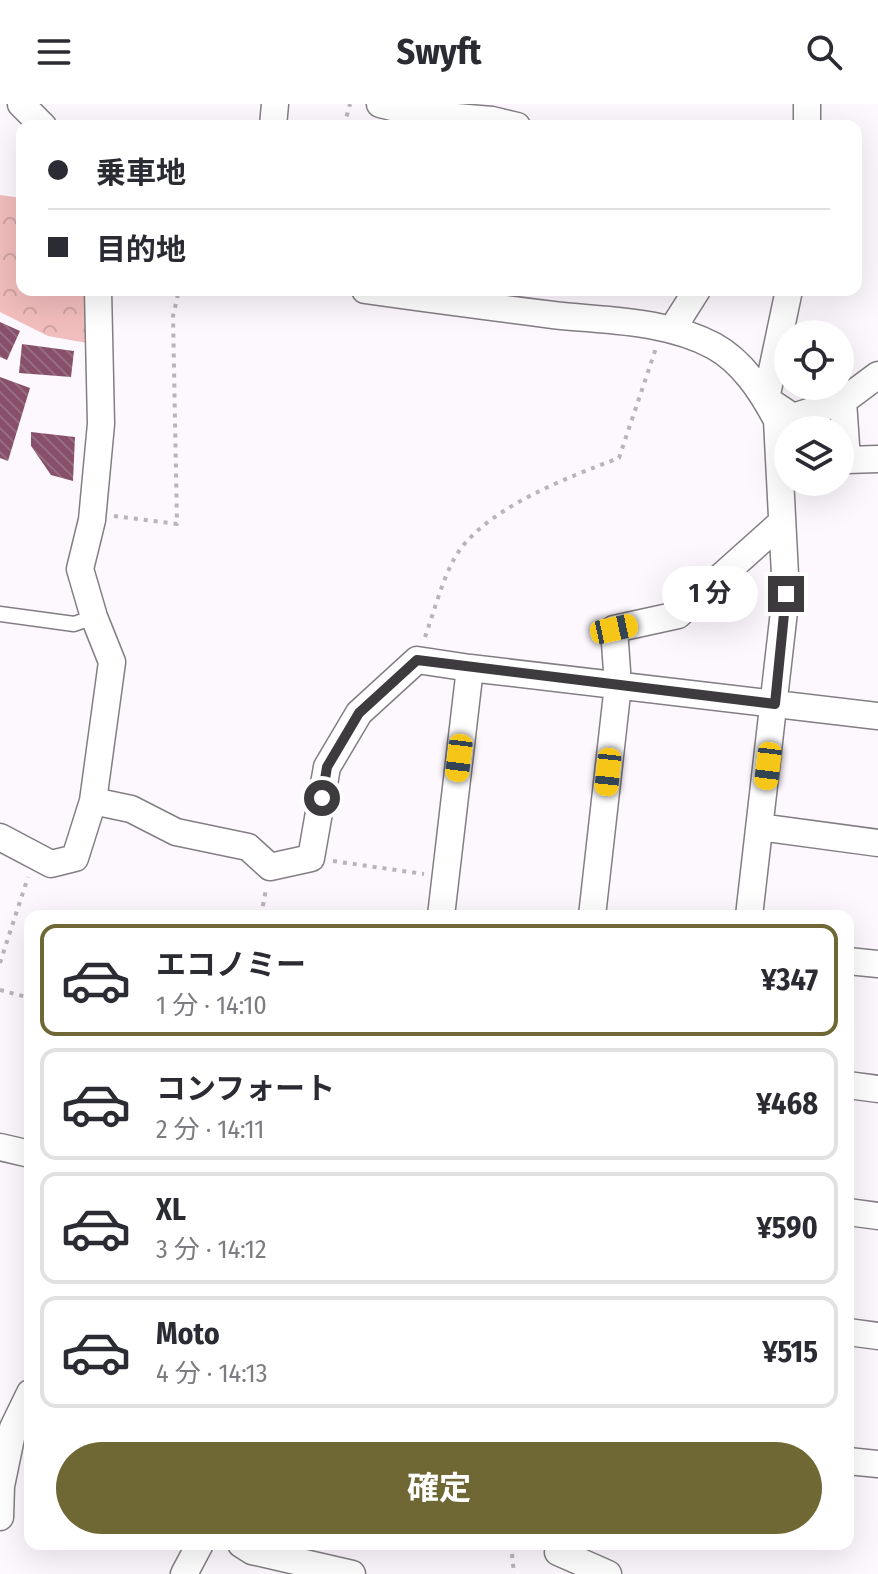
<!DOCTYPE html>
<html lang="ja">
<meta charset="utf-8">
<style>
:root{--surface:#fff;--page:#f2f2f3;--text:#2b2b33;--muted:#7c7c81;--line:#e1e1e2;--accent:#6f6734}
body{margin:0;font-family:"Fira Sans Condensed","Noto Sans JP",sans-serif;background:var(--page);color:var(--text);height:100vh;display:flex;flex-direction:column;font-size:30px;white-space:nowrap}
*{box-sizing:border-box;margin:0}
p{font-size:26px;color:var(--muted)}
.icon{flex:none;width:44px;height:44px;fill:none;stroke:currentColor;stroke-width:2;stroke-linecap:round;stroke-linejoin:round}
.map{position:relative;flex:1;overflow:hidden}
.panel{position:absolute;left:24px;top:806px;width:830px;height:640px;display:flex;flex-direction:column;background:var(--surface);border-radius:16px;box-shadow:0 8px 32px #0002}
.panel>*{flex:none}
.guide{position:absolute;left:16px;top:16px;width:846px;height:176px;border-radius:16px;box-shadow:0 8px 32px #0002;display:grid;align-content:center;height:176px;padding:0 32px;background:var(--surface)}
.controls{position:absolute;left:774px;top:216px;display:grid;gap:16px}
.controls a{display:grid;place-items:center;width:80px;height:80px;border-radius:50%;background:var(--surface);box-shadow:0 8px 32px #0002;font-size:40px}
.end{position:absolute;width:36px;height:36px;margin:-18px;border:10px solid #3d3b3d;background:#fff;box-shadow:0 0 0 4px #fff}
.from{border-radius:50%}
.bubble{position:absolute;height:56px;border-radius:28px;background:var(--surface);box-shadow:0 8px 32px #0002;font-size:26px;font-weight:700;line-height:56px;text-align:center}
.car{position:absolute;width:24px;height:48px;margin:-24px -12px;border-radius:10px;box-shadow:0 0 6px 2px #0007;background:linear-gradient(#f5c518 24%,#345 0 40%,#f5c518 0 76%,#345 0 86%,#f5c518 0)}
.guide b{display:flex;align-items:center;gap:28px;height:76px;font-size:30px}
.guide b+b{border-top:2px solid var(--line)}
.guide i{width:20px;height:20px;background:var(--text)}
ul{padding:14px 0 0;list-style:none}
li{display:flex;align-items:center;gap:24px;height:112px;margin:0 16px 12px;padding:0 16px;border:4px solid var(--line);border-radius:16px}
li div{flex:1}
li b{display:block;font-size:30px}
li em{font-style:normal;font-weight:700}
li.active{border-color:var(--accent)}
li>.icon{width:72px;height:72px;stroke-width:1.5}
.action{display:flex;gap:16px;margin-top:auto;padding:16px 32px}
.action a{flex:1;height:92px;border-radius:48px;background:var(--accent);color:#fff;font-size:32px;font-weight:700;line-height:92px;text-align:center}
header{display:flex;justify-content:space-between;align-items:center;height:104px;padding:0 32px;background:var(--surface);font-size:36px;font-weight:700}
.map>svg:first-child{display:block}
</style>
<header><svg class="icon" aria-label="menu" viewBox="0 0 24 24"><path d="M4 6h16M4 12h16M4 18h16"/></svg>Swyft<svg class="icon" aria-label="search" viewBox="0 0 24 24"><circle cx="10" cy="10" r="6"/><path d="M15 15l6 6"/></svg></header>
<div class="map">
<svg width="878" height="1470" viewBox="0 0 878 1470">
<defs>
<pattern id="park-crowns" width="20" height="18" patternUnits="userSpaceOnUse" patternTransform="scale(2)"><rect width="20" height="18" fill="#f2bdbd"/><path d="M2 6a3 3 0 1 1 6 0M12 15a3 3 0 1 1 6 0" fill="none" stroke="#d0a3a3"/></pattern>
<pattern id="building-back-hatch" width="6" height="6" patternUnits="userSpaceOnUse" patternTransform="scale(2)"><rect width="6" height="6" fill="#874f69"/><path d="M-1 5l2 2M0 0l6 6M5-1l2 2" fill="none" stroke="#966c80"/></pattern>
</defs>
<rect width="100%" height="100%" fill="#fdf8fe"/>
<path fill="url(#park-crowns)" d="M0 91 22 94V186H86L87 239 48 232 0 208Z"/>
<path fill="url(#building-back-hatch)" d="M0 218 20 227 7 256 0 253Z
M22 240 74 247 71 273 19 269Z
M0 273 30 284 8 357 0 354Z
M31 328 75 333 73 377 51 371 31 342Z"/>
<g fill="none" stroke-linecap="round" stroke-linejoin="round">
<g stroke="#837e83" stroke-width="17">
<path id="lane" d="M0 510 74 520 94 513"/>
</g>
<g stroke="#837e83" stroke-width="29">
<path id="street" d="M21 0 43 22
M380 0 421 10 492 16 517 22
M807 0V22
M273 22 275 0
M365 186C428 195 490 203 553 211 607 217 666 216 714 242 743 258 762 288 777 316L786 490 749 812
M673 224 697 186
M766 295 793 313 843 297 878 271
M766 295 789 186
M843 297 847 356 878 355
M93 697 131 705 176 728 248 743 270 763 311 754 327 663 359 609 417 556 470 564
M760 723 878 739
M0 733 51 760 75 754 93 697 112 558 94 513 80 465 92 416 101 320 98 186
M441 812 470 564 878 612
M592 812 618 581 614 525 678 511 782 418
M848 857 878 860
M848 981 878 985
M0 1043 30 1050
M848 1108 878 1112
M848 1228 878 1232
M848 1357 878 1360
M0 1413 1 1382 13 1324 30 1289
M241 1440 252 1447 352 1470
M558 1448 608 1470
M184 1470 200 1440"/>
</g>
<path stroke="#b8b4b8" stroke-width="4" stroke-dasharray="4 6" stroke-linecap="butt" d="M344 22 350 0
M114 412 177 420 173 212 179 186
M425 533C434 508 441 480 453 457 479 406 569 373 619 354L656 244
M333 757 424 770
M261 812 266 785
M0 859 28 773
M0 886 30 894
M27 1024 30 1006
M511 1440 514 1470"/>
<use href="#lane" stroke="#fff" stroke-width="14"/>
<use href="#street" stroke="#fff" stroke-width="26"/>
</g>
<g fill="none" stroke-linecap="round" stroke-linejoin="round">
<path stroke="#3d3b3d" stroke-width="10" d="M322 694 327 663 359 609 417 556 775 600 786 490"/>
</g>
</svg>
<div class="controls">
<a><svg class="icon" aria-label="locate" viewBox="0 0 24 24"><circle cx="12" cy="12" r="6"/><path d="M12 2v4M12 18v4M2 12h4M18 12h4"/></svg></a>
<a><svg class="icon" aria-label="layers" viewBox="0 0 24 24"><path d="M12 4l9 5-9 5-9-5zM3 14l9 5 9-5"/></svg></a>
</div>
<i class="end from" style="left:322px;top:694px"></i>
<i class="end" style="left:786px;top:490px"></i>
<div class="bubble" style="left:662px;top:462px;width:96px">1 分</div>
<i class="car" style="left:614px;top:525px;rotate:78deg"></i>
<i class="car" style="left:459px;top:654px;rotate:187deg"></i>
<i class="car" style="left:768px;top:662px;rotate:187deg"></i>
<i class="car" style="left:608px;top:668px;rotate:186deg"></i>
<div class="guide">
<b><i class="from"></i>乗車地</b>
<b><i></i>目的地</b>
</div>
<section class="panel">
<ul>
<li class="active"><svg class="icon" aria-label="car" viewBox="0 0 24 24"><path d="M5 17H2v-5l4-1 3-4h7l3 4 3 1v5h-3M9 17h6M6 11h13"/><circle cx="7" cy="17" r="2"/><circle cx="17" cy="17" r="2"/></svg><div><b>エコノミー</b><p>1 分 · 14:10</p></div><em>¥347</em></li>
<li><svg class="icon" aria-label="car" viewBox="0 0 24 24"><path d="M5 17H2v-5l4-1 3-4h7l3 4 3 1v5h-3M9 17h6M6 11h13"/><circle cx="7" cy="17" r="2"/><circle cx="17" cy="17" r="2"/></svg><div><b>コンフォート</b><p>2 分 · 14:11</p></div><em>¥468</em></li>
<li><svg class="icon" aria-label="car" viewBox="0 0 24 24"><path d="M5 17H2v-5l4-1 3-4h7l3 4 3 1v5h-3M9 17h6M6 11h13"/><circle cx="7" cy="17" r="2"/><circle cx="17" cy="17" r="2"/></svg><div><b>XL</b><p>3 分 · 14:12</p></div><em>¥590</em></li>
<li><svg class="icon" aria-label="car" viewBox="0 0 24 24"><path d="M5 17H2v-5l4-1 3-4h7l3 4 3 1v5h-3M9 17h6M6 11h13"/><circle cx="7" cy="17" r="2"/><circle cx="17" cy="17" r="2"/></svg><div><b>Moto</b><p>4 分 · 14:13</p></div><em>¥515</em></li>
</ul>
<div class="action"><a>確定</a></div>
</section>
</div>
